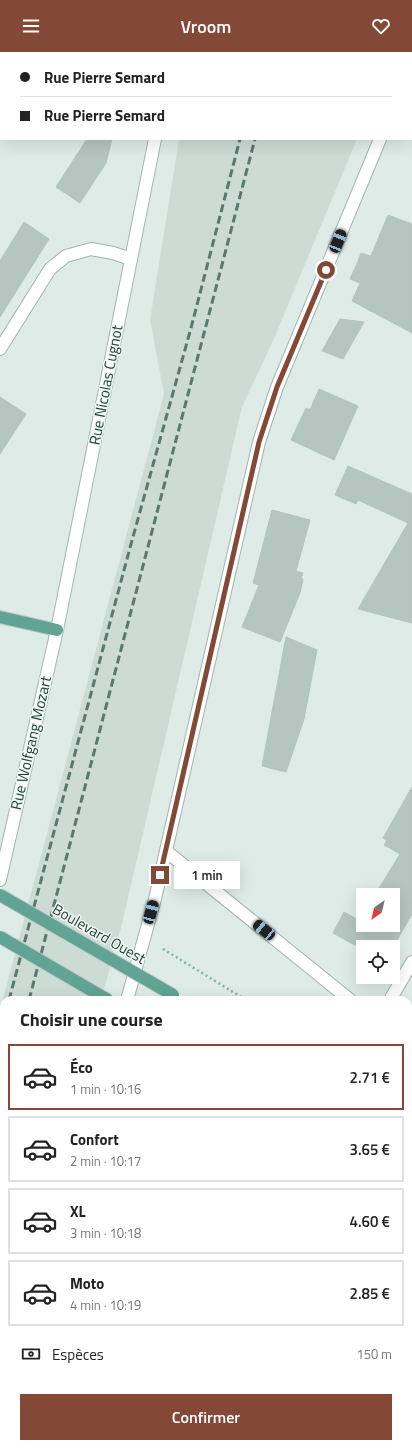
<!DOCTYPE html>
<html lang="fr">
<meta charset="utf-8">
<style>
:root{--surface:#fff;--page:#f6f6f6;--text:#222;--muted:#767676;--line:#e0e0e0;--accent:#834936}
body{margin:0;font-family:"Titillium Web",sans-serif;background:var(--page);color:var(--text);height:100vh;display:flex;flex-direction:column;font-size:15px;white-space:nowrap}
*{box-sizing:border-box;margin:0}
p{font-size:13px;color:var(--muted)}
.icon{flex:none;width:22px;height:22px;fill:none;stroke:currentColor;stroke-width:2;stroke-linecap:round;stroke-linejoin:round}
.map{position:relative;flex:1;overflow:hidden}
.details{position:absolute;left:0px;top:944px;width:412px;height:452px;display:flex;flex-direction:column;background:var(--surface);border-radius:12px 12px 0 0;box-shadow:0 4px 16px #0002}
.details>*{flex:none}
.banner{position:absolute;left:0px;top:0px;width:412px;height:88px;box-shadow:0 4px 16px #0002;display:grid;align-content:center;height:88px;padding:0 20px;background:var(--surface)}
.needle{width:26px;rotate:214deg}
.tools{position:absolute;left:356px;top:836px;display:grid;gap:8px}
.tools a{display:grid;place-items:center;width:44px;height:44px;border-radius:0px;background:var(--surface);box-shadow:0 4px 16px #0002;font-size:20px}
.end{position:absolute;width:18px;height:18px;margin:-9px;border:5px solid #834936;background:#fff;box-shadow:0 0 0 2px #fff}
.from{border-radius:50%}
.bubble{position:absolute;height:28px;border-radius:0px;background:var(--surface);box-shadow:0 4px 16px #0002;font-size:13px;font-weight:600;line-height:28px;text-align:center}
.car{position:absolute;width:12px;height:24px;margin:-12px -6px;border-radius:5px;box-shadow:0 0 3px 1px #0007;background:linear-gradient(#222 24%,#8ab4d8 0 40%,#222 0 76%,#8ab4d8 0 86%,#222 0)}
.banner b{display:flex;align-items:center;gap:14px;height:38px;font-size:15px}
.banner b+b{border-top:1px solid var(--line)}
.banner i{width:10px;height:10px;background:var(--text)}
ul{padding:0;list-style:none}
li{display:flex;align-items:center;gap:12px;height:66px;margin:0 8px 6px;padding:0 12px;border:2px solid var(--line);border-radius:0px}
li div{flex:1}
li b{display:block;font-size:15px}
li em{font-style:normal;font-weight:600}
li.current{border-color:var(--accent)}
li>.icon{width:36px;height:36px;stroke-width:1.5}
h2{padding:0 20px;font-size:18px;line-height:48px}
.pay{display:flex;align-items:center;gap:10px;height:44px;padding:0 20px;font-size:15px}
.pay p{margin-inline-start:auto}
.primary-button{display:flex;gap:8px;margin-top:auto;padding:8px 20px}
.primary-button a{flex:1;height:46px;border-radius:0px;background:var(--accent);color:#fff;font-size:16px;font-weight:600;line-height:46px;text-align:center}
header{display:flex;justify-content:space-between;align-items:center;height:52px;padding:0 20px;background:var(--accent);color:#fff;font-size:18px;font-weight:600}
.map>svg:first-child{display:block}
</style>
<header><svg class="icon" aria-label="menu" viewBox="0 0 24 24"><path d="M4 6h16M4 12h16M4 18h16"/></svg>Vroom<svg class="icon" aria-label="heart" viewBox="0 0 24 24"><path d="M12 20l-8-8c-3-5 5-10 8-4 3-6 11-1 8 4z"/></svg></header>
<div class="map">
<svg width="412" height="1396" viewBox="0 0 412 1396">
<rect width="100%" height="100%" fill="#dfebe6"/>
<path fill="#cddbd5" d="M192 0H393L192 1Z
M179 87H357L273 289 242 355 121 876 101 948H4V1063L0 1062V958L164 342 150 268Z"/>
<path fill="#b4c6bf" stroke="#b1c5bd" d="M87 87H112L106 111 80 151 56 135Z
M388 163 412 172V281L352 249 360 231 350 227 356 214 361 201 371 204Z
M24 170 49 187 0 265V209Z
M340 267 364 270 343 307 322 299Z
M319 337 358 354 334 408 291 388 306 356 310 358Z
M0 345 26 362 0 402Z
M348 414 412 442V571L358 557 408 471 358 448 356 452 335 443Z
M272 458 310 468 296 519 303 521 301 526 303 527 300 541 280 590 242 575 259 533 253 531Z
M286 585 317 598 304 667 286 720 262 714Z
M412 735V862L393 895H358L333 881 344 860 360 869 363 864V873H393V843H375L400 802 384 793 387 788 383 786Z"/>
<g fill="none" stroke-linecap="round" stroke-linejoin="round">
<g stroke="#a2b3ad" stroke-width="14">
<path id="street" d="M411 12 412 10
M0 297 50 217 66 204 91 197 113 201 131 207
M166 799 350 948
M127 948 155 847 259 390 277 335 380 87
M390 948 412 910
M408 997 412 1000
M408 1275 412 1281
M0 1369 4 1354"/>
</g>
<g stroke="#9db8ae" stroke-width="14">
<path id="secondary" d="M170 1V0
M0 828 57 578 155 87"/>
</g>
<g stroke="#c0c8c6" stroke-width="14">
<path id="primary" d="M0 565 57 578
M408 1083 412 1086
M408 1122 412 1124"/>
</g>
<path stroke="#7db1a1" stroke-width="2.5" stroke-dasharray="2 3" stroke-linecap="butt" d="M163 897 246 948"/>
<use href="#street" stroke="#fff" stroke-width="12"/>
<use href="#secondary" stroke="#fff" stroke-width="12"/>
<use href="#primary" stroke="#61a493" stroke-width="12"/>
<path stroke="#597870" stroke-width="3" stroke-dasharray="8 4" stroke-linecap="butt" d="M261 1V0
M277 1 278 0
M9 948 131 492 191 276 240 87
M29 948 255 87
M0 983 4 968
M0 1056 4 1041"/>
<g stroke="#c0c8c6" stroke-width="14" stroke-linecap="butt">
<path id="primary-bridge" d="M0 843 173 943
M0 885 108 948"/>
</g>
<use href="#primary-bridge" stroke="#61a493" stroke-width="12"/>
</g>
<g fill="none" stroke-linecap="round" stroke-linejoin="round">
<path stroke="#834936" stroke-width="5" d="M160 823 259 390 277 335 326 218"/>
</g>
<g text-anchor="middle" stroke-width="3" stroke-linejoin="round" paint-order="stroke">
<g font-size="15" fill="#1f3c35" stroke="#f0f8f4">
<text transform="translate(106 333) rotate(-79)" y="5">Rue Nicolas Cugnot</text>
<text transform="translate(31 691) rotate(-77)" y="5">Rue Wolfgang Mozart</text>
<text transform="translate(99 882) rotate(30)" y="5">Boulevard Ouest</text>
</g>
</g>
</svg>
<div class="tools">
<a><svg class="needle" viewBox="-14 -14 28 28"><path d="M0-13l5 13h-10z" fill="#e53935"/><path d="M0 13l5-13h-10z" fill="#767676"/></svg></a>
<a><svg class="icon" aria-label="locate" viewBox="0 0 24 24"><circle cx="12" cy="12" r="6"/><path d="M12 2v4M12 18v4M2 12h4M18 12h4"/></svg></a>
</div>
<i class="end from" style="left:326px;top:218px"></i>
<i class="end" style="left:160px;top:823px"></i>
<div class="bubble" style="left:174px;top:809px;width:66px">1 min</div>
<i class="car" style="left:338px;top:189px;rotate:22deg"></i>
<i class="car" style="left:151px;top:860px;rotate:15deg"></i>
<i class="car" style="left:264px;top:878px;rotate:309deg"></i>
<div class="banner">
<b><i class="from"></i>Rue Pierre Semard</b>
<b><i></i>Rue Pierre Semard</b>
</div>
<section class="details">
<h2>Choisir une course</h2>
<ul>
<li class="current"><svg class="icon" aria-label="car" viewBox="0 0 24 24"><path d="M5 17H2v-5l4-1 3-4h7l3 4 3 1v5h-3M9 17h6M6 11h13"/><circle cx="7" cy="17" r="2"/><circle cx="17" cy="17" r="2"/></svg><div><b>Éco</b><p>1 min · 10:16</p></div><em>2.71 €</em></li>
<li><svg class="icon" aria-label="car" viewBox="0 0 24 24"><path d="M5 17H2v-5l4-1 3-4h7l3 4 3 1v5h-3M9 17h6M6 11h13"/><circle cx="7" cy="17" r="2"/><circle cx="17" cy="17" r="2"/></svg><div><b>Confort</b><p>2 min · 10:17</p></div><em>3.65 €</em></li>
<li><svg class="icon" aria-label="car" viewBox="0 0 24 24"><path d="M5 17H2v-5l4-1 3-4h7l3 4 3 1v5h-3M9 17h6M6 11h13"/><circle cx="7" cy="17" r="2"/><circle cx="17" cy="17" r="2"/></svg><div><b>XL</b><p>3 min · 10:18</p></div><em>4.60 €</em></li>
<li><svg class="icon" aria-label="car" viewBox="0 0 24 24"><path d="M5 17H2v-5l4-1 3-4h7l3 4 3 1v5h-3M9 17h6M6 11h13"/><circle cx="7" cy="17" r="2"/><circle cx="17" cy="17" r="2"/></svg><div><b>Moto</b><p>4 min · 10:19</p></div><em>2.85 €</em></li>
</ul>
<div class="pay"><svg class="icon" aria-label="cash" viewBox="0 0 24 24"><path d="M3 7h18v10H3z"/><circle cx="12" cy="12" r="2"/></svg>Espèces<p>150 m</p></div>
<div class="primary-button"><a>Confirmer</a></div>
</section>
</div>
